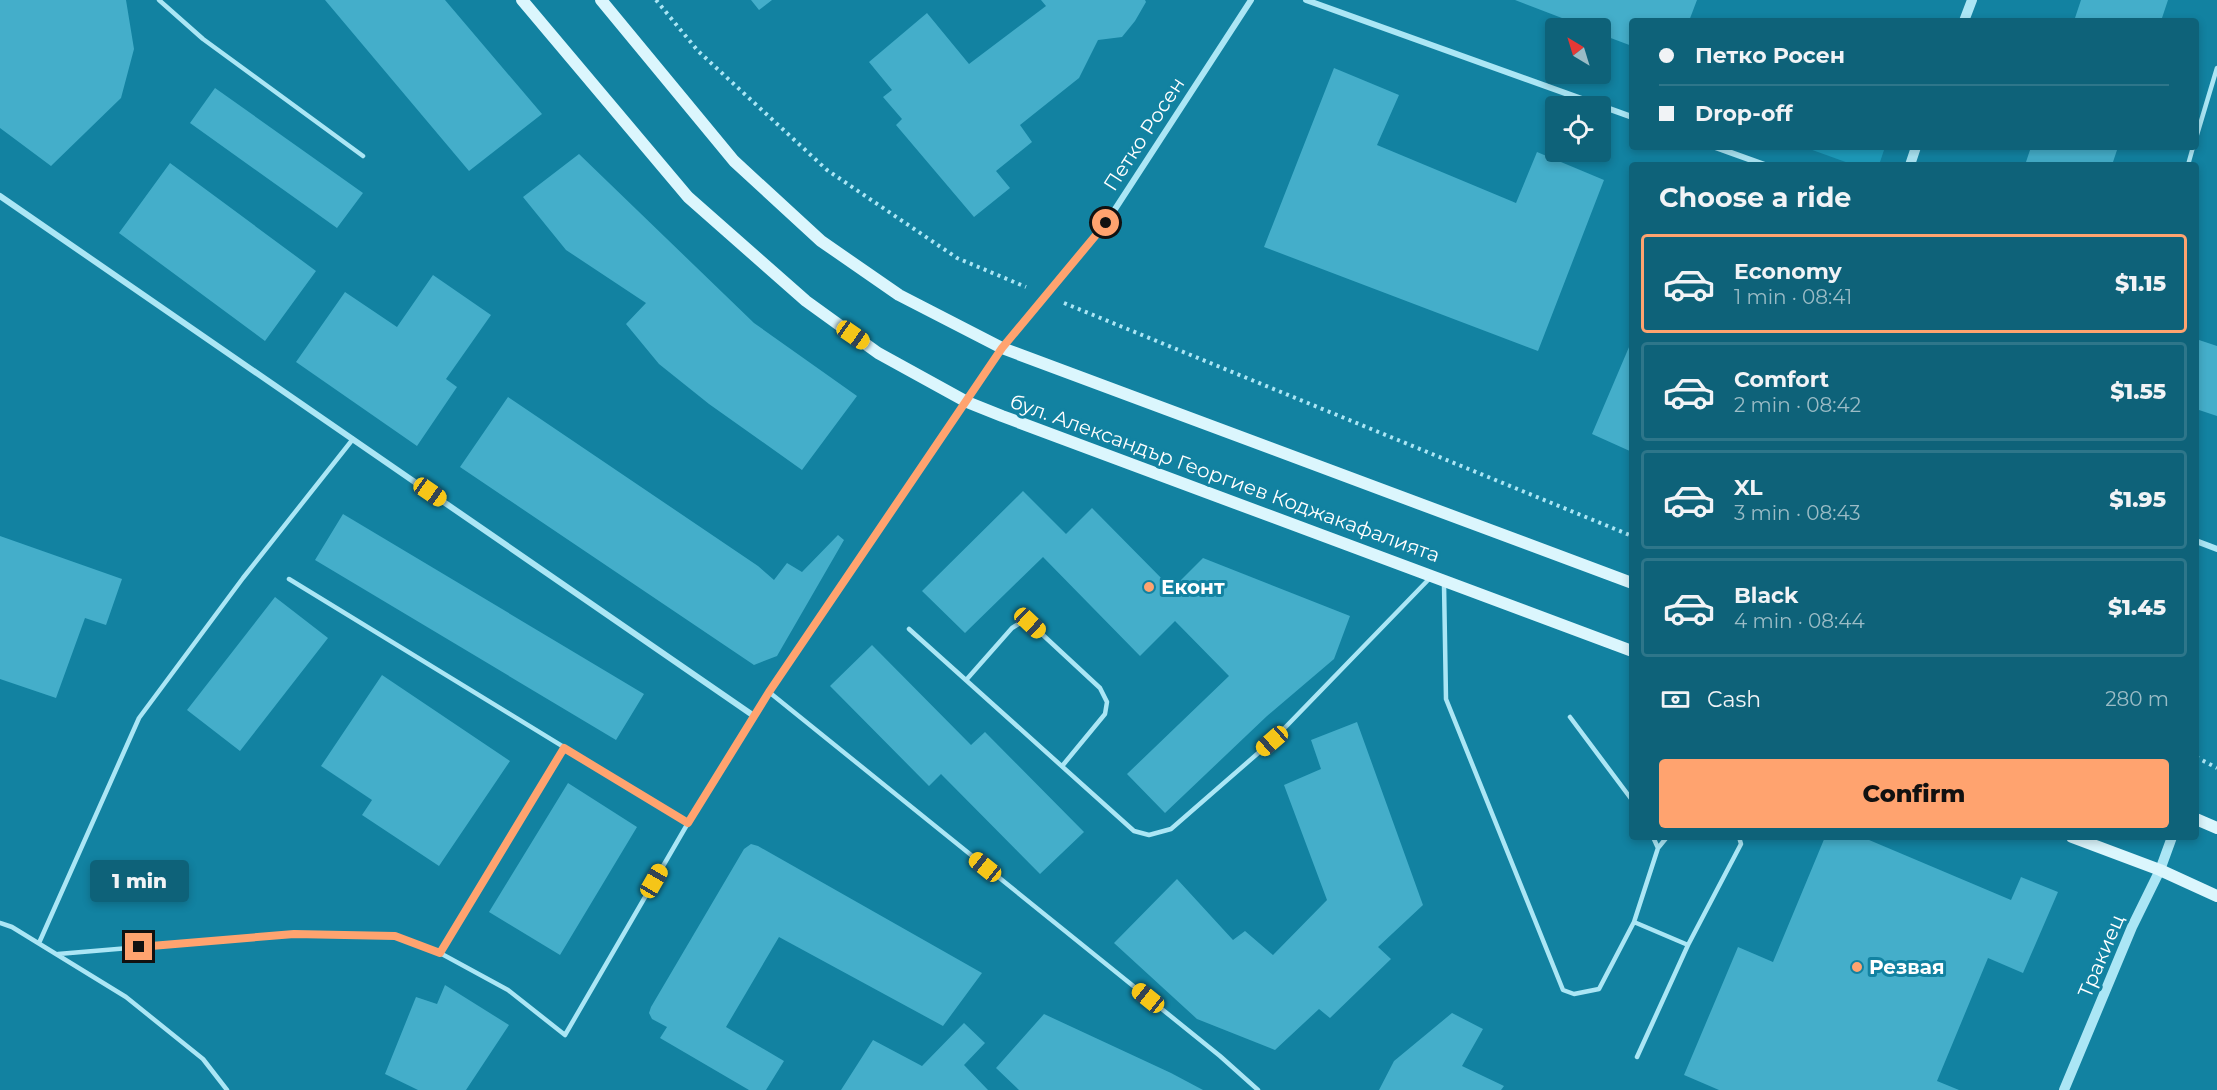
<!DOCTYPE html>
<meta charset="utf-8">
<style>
:root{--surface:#0e6279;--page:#1c6b80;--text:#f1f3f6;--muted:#9bbcc6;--line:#2e768a;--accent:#ffa36f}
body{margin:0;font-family:Montserrat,sans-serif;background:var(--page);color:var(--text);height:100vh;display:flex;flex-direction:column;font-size:22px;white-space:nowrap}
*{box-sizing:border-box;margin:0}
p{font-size:20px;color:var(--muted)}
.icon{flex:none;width:33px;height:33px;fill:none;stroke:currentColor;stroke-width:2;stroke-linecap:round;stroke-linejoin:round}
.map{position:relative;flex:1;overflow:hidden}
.sheet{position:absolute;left:1629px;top:162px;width:570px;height:678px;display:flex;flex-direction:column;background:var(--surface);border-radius:6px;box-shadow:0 3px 9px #0003}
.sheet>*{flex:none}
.guide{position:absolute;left:1629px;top:18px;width:570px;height:132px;border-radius:6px;box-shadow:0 3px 9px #0003;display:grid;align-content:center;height:132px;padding:0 30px;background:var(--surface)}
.needle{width:39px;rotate:322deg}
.tools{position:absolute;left:1545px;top:18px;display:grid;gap:12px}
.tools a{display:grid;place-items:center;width:66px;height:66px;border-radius:6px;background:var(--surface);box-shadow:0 3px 9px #0003;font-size:30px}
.end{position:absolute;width:27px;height:27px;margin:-14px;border:8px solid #ffa36f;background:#111;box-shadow:0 0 0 3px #111}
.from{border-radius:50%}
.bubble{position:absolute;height:42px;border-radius:6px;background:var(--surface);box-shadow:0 3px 9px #0003;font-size:20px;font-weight:800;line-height:42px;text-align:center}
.car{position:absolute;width:18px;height:36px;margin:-18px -9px;border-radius:8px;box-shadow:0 0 4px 2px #0007;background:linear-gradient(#f5c518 24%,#345 0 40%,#f5c518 0 76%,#345 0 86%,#f5c518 0)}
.guide b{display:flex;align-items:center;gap:21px;height:57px;font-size:22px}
.guide b+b{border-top:2px solid var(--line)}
.guide i{width:15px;height:15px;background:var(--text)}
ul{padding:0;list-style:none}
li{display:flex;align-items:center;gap:18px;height:99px;margin:0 12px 9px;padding:0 18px;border:3px solid var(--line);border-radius:6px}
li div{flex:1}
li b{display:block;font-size:22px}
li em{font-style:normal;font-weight:800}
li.current{border-color:var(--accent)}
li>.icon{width:54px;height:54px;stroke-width:1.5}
h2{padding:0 30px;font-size:27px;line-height:72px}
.pay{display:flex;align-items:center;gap:15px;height:66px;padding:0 30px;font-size:22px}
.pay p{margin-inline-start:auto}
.primary-button{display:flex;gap:12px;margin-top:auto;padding:12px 30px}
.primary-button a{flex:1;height:69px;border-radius:6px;background:var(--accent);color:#111;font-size:24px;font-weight:800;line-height:69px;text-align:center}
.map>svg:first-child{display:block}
</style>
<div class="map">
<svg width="2217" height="1090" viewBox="0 0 2217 1090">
<rect width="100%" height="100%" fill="#1282a1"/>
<path fill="#1e9cbc" d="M1804 147H1885L1879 165H1854Z"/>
<path fill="#44aeca" d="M0 0H126L134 49 121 98 51 166 0 128Z
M325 0H445L542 114 469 171Z
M751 0H772L759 10Z
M1041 0H1145L1146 2 1135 21 1122 37 1098 40 1079 78 1020 125 1032 142 996 171 1010 188 974 217 896 125 902 119 883 97 892 90 869 62 927 13 969 64 1046 6Z
M1515 0H1697L1689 21H1632V46L1600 34V28H1588Z
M2081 0H2168L2161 21H2074Z
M1334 68 1399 95 1377 145 1516 203 1537 152 1604 180 1538 351 1264 247Z
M215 88 363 193 337 228 190 123Z
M2031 147H2118L2112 165H2025Z
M579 154 754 323 857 396 802 470 709 404 659 364 626 324 646 303 566 250 523 197Z
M170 163 316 271 265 341 119 233Z
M433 275 491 315 446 379 457 387 417 446 296 362 345 292 397 327Z
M2196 339 2217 346V416L2196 409Z
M1632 340V452L1592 434Z
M508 397 758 566 774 580 787 563 802 572 838 535 844 540 777 656 754 665 460 467Z
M1023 491 1066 534 1092 508 1172 589 1203 558 1350 616 1334 659 1267 716 1165 813 1127 774 1229 676 1175 621 1140 656 1043 557 965 633 922 591Z
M343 514 644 694 616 740 315 560Z
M0 536 122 579 106 625 85 618 56 698 0 679Z
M275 597 328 638 240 751 187 710Z
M872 645 971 745 985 732 1084 832 1040 874 941 774 929 786 830 686Z
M382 675 510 761 439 866 362 815 372 800 321 766Z
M1357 722 1423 905 1378 947 1391 959 1330 1018 1319 1009 1275 1050 1197 1019 1114 943 1177 879 1233 940 1245 931 1273 955 1327 900 1284 785 1321 769 1311 740Z
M568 783 637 827 560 955 489 912Z
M1825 837H1862L2011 900 2021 877 2058 892 2023 973 1988 958 1937 1081 1959 1090H1719L1684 1075 1738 947 1773 962Z
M751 844 758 846 982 973 943 1026 779 937 726 1027 784 1061 766 1090H749L660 1038 667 1027 652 1019 649 1013 651 1007 744 849Z
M445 985 509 1025 466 1090H418L385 1074 416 997 437 1004Z
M1452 1013 1483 1029 1462 1066 1504 1086 1501 1090H1379L1394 1061Z
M1044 1014 1171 1073 1203 1090H1019L996 1068Z
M964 1023 985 1043 964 1065 988 1090H841L873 1040 922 1066Z"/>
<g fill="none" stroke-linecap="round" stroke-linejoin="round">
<path stroke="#abe6f5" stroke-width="4" stroke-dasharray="3 4.5" stroke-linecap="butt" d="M656 0 698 51 827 170 957 258 1026 287
M1064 303 1632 536
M2196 757 2217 768"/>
<path stroke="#abe6f5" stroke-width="4.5" d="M159 0 203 39 363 156
M2196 138 2217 68
M2188 165 2193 147
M289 579 688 823
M1444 584 1446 699 1563 990 1574 994 1599 989 1634 922 1688 945 1637 1057
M909 629 1134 831 1149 835 1171 829 1272 741 1430 578
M967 679 1012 628 1020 623H1030L1100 688 1107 702 1105 714 1063 765
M769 692 1220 1056 1258 1090
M1570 717 1632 800
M1653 837 1658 848
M1634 922 1658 848 1667 837
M0 923 12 927 126 997 203 1059 227 1090
M39 943 139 718 243 578 353 439
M1688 945 1741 844 1739 837
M440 953 564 748
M58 954 294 934 395 936 440 953 508 990 565 1035 688 823 754 716"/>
<path stroke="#abe6f5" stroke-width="6" d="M1306 0 1632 117
M1715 147 1765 165
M0 196 754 716 769 692 1002 348 1106 223 1251 0
M2196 541 2217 549"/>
<path stroke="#abe6f5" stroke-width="10" d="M1964 21 1972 0
M1910 165 1916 147
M2064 1090 2132 927 2160 870 2172 837"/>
<path stroke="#dbf6fd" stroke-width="12" d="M522 0 688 197 806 301 878 353 967 402 1002 416 1632 651
M601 0 734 161 821 241 899 295 1002 348 1632 583
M2196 819 2217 828
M2072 837 2160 870 2217 896"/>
</g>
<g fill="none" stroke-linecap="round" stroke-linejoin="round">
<path stroke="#ffa36f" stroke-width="8" d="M139 947 294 934 395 936 440 953 564 748 688 823 769 692 1002 348 1106 223"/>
</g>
<g fill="#ffa36f" stroke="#1282a1" stroke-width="2">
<circle cx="1149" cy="587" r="6"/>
<circle cx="1857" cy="967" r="6"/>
</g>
<g text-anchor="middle" stroke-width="6" stroke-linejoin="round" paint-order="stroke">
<g font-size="20" fill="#fff" stroke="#1282a1">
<text transform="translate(1144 134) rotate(-57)" y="7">Петко Росен</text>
<text transform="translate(1225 478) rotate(20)" y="7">бул. Александър Георгиев Коджакафалията</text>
<text transform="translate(2101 956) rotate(-67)" y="7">Тракиец</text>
</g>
<g font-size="20" font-weight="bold" fill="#fff" stroke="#1282a1" text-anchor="start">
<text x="1161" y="594">Еконт</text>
<text x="1869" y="974">Резвая</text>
</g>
</g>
</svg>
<div class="tools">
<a><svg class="needle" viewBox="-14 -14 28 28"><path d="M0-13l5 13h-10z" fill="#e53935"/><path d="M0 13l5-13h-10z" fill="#9bbcc6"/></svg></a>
<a><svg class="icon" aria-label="locate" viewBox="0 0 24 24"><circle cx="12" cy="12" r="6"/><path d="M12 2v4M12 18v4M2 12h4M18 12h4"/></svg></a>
</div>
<i class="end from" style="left:1106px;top:223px"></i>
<i class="end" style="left:139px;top:947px"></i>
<div class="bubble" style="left:90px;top:860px;width:99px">1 min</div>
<i class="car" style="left:853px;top:335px;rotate:125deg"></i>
<i class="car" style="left:430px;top:492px;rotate:125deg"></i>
<i class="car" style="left:1030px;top:623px;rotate:133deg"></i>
<i class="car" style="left:1272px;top:741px;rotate:229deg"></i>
<i class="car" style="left:985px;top:867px;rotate:309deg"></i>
<i class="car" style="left:654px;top:881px;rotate:30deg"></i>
<i class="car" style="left:1148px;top:998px;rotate:309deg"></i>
<div class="guide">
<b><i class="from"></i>Петко Росен</b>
<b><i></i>Drop-off</b>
</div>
<section class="sheet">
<h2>Choose a ride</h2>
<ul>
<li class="current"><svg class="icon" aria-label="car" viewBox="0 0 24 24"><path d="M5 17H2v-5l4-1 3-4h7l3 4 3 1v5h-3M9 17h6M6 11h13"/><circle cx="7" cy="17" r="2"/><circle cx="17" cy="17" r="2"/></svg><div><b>Economy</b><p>1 min · 08:41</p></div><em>$1.15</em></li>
<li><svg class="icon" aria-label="car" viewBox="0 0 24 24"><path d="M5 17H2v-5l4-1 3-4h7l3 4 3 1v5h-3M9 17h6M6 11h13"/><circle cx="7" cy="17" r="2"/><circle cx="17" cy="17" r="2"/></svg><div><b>Comfort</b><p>2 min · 08:42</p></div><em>$1.55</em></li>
<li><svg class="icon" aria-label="car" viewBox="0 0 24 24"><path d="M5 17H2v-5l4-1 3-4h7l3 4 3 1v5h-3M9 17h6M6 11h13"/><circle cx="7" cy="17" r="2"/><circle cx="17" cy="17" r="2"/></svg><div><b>XL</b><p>3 min · 08:43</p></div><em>$1.95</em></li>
<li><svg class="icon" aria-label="car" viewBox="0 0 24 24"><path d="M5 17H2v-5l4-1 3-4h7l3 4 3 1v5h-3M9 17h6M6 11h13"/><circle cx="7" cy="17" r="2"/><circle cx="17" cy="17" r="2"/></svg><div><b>Black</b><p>4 min · 08:44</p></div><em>$1.45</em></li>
</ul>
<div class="pay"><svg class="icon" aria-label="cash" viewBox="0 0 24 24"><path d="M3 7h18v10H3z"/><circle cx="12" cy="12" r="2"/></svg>Cash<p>280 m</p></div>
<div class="primary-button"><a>Confirm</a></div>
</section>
</div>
